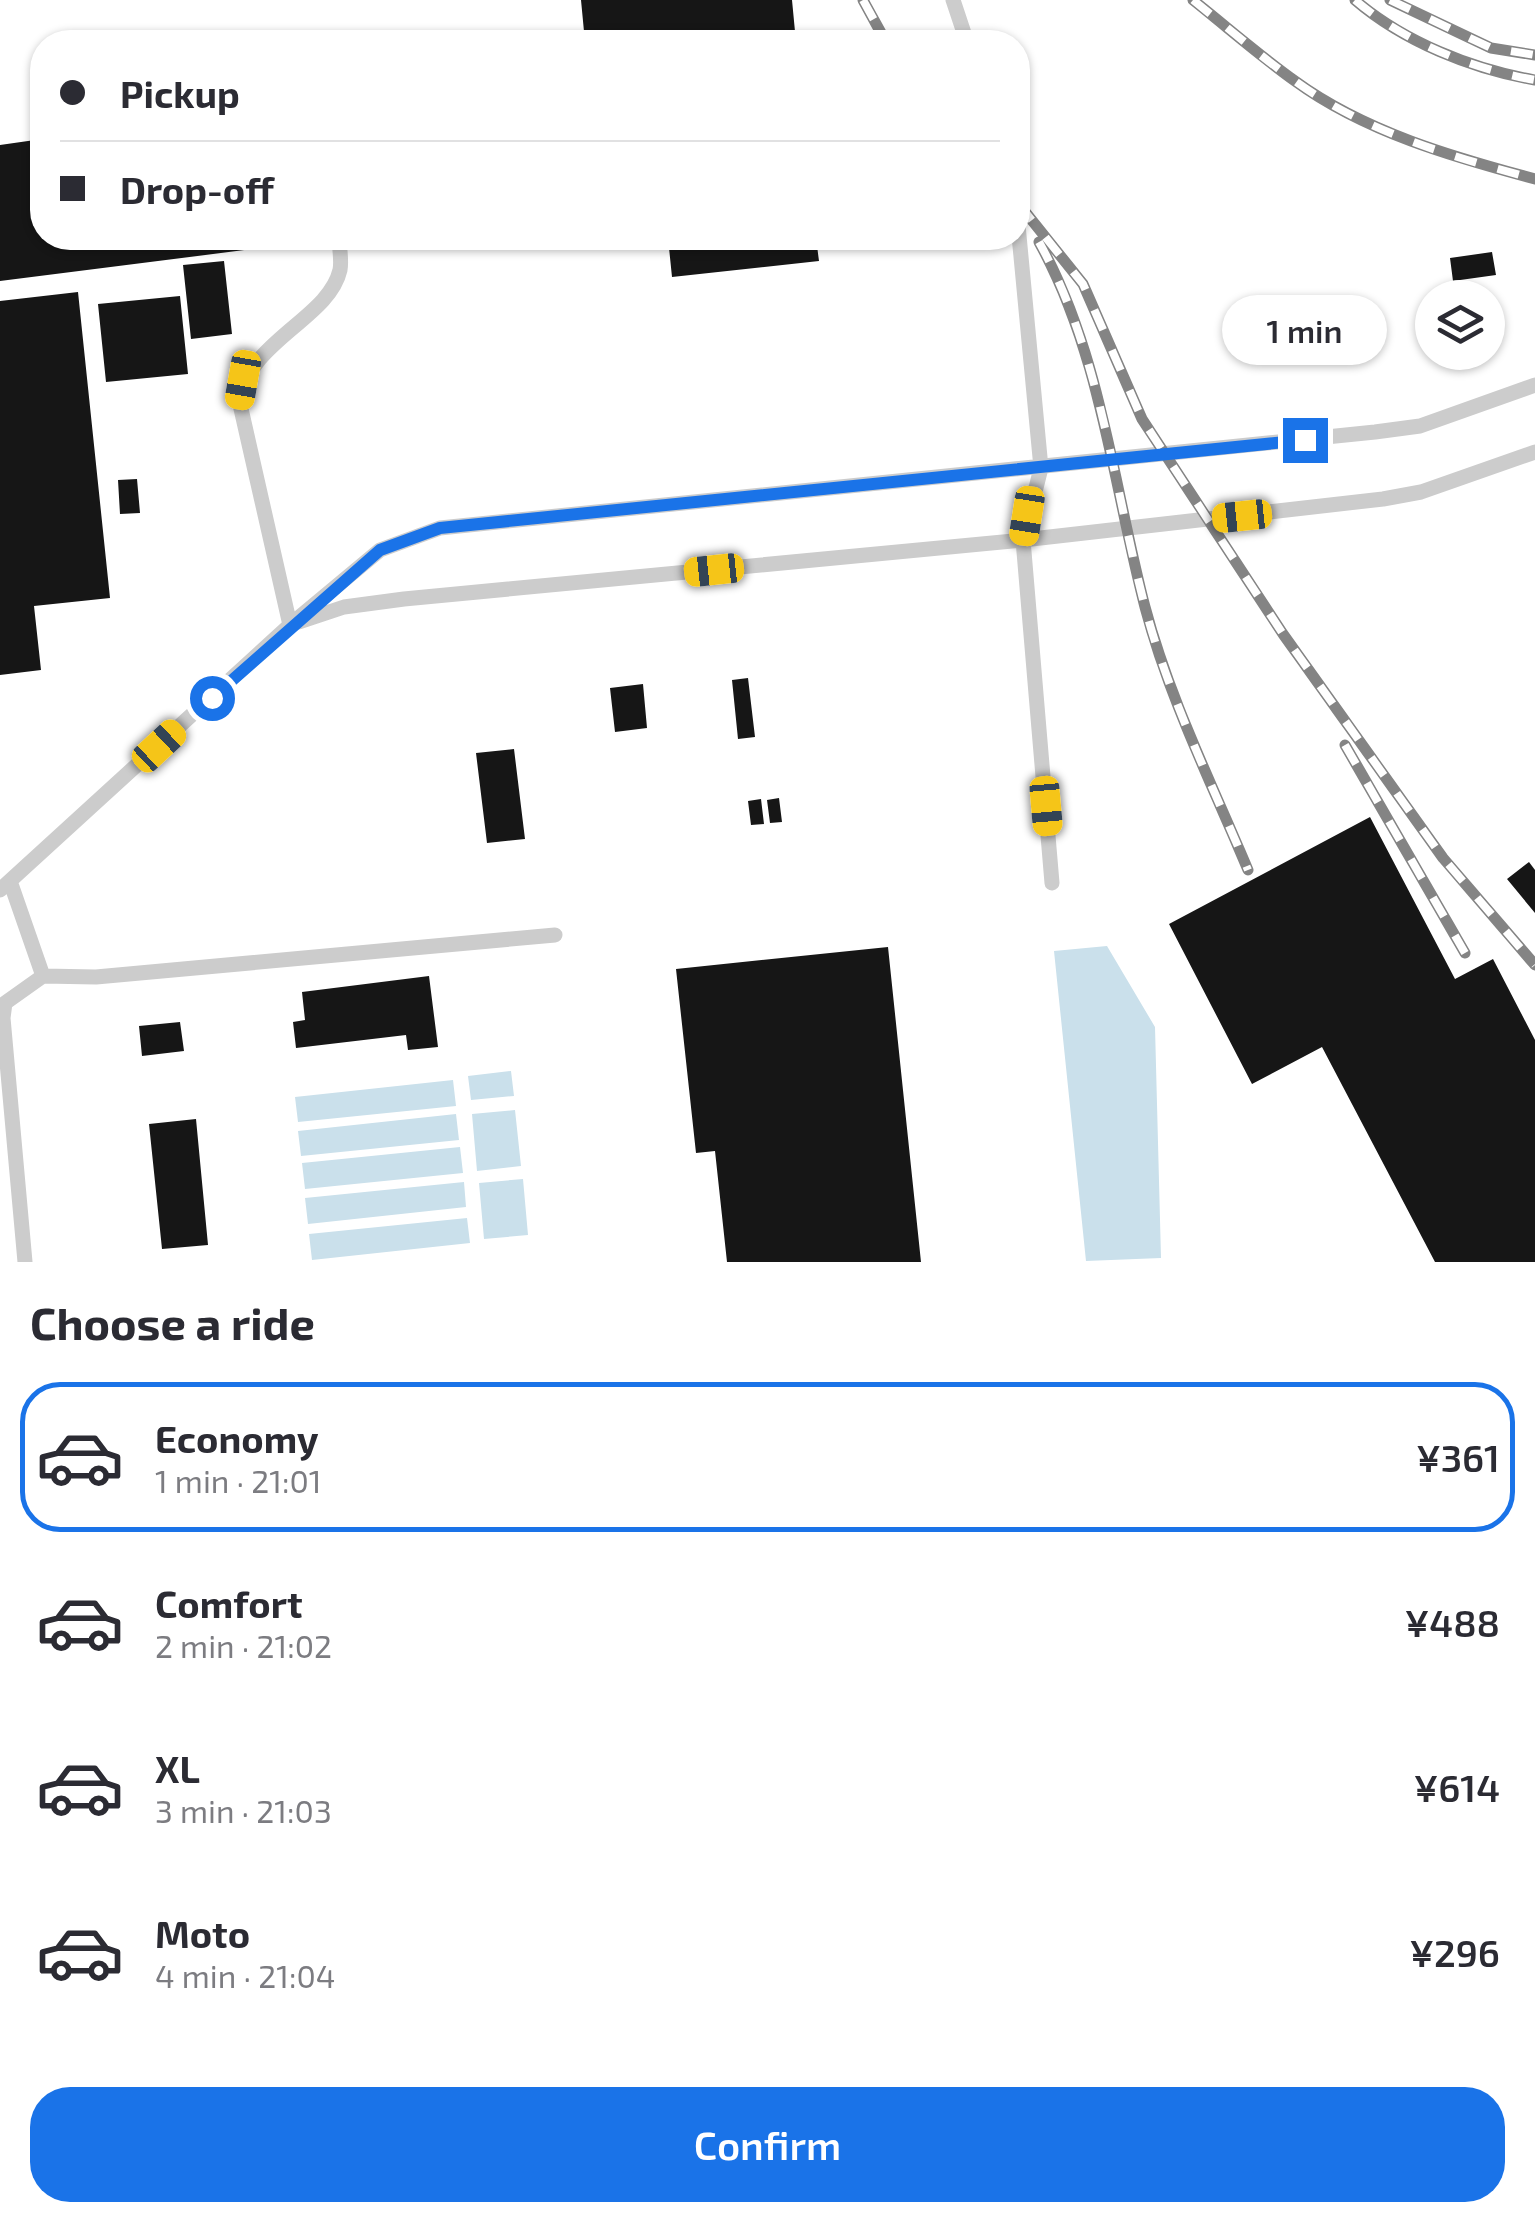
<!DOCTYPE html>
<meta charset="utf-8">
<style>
:root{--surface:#fff;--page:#f2f2f3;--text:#2b2b33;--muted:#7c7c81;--line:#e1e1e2;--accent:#1a73e8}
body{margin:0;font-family:"Exo 2",sans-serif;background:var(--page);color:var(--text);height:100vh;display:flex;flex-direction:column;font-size:38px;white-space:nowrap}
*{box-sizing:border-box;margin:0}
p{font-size:32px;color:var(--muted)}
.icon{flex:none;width:55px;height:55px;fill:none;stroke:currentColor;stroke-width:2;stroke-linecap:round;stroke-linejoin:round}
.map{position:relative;height:1262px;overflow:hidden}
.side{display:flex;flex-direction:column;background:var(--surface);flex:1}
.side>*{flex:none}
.hud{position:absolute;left:30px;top:30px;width:1000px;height:220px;border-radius:40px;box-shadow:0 2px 8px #0004;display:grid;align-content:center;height:220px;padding:0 30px;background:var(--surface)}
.fabs{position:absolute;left:1415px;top:280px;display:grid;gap:20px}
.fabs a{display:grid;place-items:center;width:90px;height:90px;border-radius:50%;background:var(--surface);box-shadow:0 2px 8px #0004;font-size:50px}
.end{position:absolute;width:45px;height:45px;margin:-22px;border:12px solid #1a73e8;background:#fff;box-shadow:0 0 0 5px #fff}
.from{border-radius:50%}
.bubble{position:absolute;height:70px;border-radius:35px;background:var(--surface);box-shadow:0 2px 8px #0004;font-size:32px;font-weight:600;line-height:70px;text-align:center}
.car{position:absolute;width:30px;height:60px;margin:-30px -15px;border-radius:12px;box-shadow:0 0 8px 2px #0007;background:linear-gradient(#f5c518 24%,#345 0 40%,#f5c518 0 76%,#345 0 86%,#f5c518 0)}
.hud b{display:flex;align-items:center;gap:35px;height:95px;font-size:38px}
.hud b+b{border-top:2px solid var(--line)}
.hud i{width:25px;height:25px;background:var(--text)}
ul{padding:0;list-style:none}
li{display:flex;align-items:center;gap:30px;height:150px;margin:0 20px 15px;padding:0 10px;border:5px solid transparent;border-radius:40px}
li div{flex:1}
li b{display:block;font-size:38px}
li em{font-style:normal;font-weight:600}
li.selected{border-color:var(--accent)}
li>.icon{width:90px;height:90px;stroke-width:1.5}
h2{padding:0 30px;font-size:45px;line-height:120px}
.action{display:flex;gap:20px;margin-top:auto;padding:20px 30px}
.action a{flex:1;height:115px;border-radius:40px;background:var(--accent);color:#fff;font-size:40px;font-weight:600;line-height:115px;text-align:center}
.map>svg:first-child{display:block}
</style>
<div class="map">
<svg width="1535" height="1262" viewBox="0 0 1535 1262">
<rect width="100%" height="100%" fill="#fff"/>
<path fill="#cae0eb" d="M1107 946 1155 1027 1161 1258 1086 1261 1054 951Z
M511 1071 514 1096 471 1100 468 1076Z
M453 1080 456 1106 298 1122 295 1097Z
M515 1110 521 1166 477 1171 472 1114Z
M456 1114 459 1140 301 1156 298 1131Z
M460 1147 463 1173 305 1189 302 1163Z
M523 1179 528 1235 484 1239 479 1183Z
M464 1182 466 1207 308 1224 305 1198Z
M467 1218 470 1243 312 1260 309 1234Z"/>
<path fill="#161616" d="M581 0H792L796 42H585Z
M42 139V238H307L308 242 0 281V145Z
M668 238H816L819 261 672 277Z
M1492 252 1496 275 1453 281 1450 258Z
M224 261 232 334 191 339 183 265Z
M78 292 110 598 34 606 41 670 0 675V301Z
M180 296 188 374 106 382 98 304Z
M137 479 140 513 120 514 118 480Z
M748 678 755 737 738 739 732 680Z
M643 684 647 728 615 732 610 688Z
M514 749 525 839 487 843 476 753Z
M779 798 782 822 770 823 767 800Z
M761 799 764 824 751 825 748 801Z
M1370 817 1455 979 1493 959 1535 1040V1262H1435L1322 1047 1252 1084 1169 924Z
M1529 862 1535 870V913L1507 879Z
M888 947 921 1262H727L715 1151 696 1153 676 969Z
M429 976 438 1047 408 1050 406 1035 296 1048 293 1022 305 1020 302 992Z
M180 1022 184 1051 142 1056 139 1026Z
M196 1119 208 1245 162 1249 149 1124Z"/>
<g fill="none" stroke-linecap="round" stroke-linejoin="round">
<path stroke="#ccc" stroke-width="15" d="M953 0 967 42
M38 88H42
M1018 225 1041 468 1023 540 1052 883
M299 622 344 607 404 599 1023 540 1383 499 1421 492 1535 452
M290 625 239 400C250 340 329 318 340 270 342 260 339 247 339 238
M11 884 43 976 96 977 555 935
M0 890 290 625 380 550 440 528 1375 432 1420 426 1535 385
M25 1262 3 1018 5 1003 43 976"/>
<g stroke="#848484" stroke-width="11">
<path id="rail" d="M863 0 886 42
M1193 0C1227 27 1260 56 1295 81 1365 132 1453 157 1535 179
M1355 0C1404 42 1472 69 1535 80
M1390 0 1491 48 1535 55
M1018 203 1083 284 1142 419 1283 634 1443 858 1535 965
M1039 242C1101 354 1113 484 1145 607 1169 698 1212 784 1248 870
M1345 745 1465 953"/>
</g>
<use href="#rail" stroke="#fff" stroke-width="8" stroke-dasharray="22" stroke-linecap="butt"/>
</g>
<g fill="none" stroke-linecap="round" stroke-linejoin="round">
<path stroke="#1a73e8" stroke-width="12" d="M212 698 380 550 440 528 1305 440"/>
</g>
</svg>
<div class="fabs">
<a><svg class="icon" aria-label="layers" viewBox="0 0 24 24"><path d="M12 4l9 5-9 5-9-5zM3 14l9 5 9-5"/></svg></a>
</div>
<i class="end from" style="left:212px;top:698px"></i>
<i class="end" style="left:1305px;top:440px"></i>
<div class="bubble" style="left:1222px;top:295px;width:165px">1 min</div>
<i class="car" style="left:243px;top:380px;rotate:190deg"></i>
<i class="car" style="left:1027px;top:516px;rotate:189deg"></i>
<i class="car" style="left:1242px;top:516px;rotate:264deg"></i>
<i class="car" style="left:714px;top:570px;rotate:264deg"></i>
<i class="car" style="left:159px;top:746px;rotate:47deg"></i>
<i class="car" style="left:1046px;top:806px;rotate:175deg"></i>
<div class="hud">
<b><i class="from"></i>Pickup</b>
<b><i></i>Drop-off</b>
</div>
</div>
<section class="side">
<h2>Choose a ride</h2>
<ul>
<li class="selected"><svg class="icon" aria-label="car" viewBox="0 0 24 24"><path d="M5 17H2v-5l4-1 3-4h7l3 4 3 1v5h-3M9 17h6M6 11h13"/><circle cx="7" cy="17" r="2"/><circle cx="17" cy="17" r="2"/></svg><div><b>Economy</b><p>1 min · 21:01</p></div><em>¥361</em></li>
<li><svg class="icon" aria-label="car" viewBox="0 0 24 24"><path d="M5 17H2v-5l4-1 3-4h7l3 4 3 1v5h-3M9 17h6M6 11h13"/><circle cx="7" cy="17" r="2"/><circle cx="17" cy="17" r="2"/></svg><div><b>Comfort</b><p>2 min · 21:02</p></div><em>¥488</em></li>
<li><svg class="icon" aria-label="car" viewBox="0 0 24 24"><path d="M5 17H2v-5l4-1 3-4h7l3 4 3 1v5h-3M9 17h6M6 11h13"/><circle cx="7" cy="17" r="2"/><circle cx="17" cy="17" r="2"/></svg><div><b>XL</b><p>3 min · 21:03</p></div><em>¥614</em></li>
<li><svg class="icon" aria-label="car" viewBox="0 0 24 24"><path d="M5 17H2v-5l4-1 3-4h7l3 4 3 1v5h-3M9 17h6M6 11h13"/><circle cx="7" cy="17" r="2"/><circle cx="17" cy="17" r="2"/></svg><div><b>Moto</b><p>4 min · 21:04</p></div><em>¥296</em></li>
</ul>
<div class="action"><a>Confirm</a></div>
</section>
